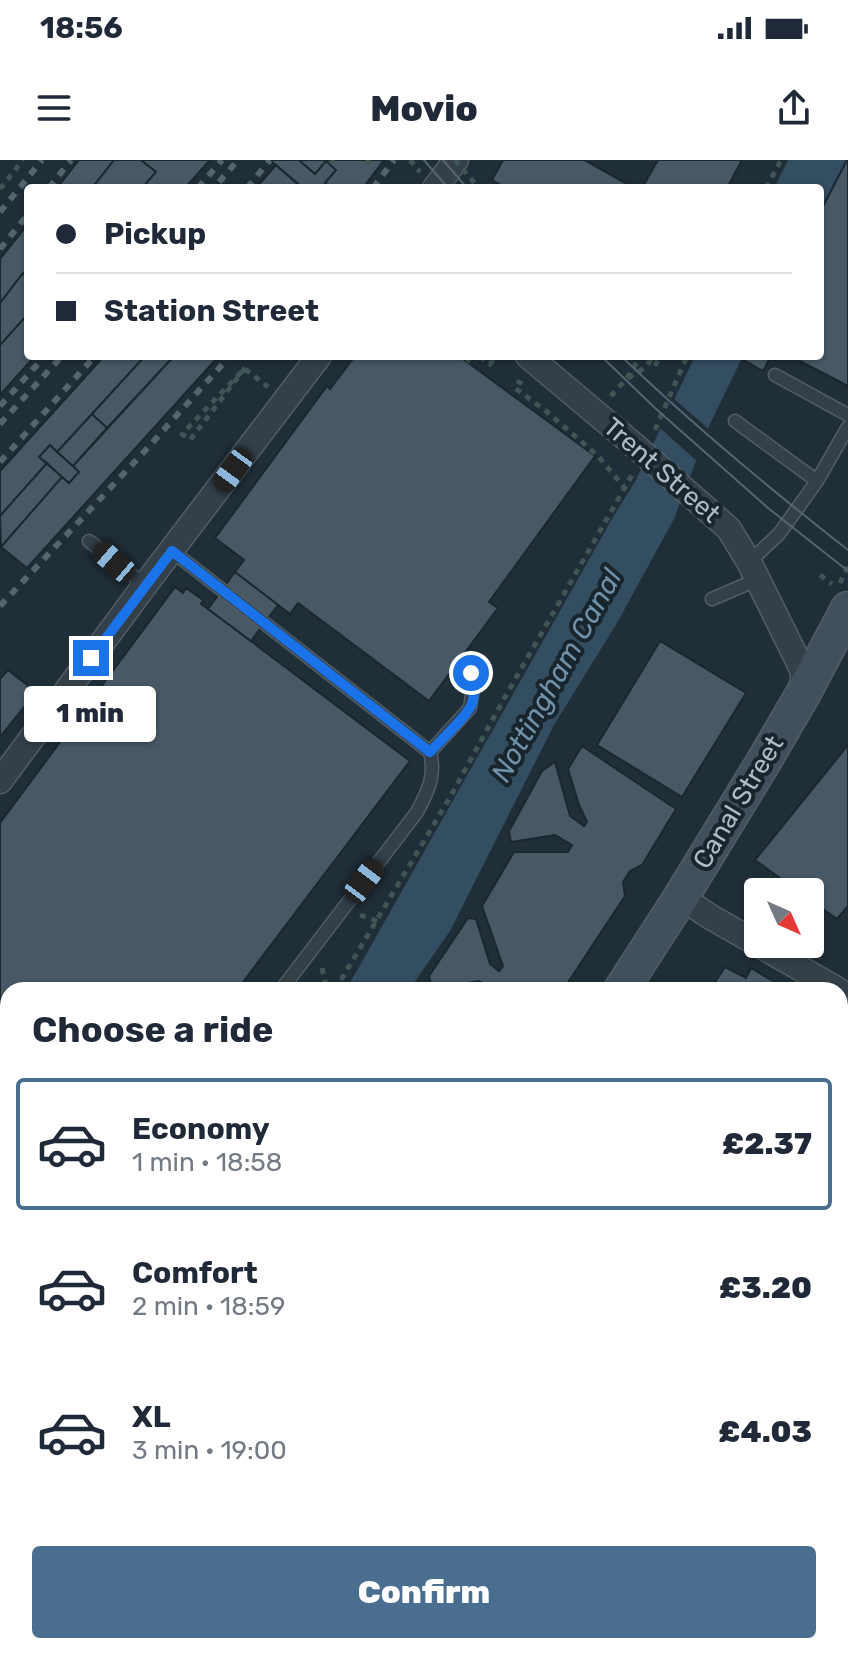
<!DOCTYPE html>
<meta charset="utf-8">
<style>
:root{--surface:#fff;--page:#f2f2f3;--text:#1f2937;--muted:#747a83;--line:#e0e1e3;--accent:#4a6e8f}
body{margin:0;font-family:Rubik,sans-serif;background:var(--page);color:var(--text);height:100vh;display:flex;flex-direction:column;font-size:30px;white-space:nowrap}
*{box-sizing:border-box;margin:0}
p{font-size:26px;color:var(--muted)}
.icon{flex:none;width:44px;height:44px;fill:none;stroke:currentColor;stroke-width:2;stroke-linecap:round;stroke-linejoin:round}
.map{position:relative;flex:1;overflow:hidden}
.sheet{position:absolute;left:0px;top:822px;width:848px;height:672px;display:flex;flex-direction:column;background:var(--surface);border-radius:24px 24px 0 0;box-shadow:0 2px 6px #0004}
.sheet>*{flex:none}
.top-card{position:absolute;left:24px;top:24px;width:800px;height:176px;border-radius:8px;box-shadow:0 2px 6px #0004;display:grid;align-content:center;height:176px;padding:0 32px;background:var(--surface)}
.needle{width:52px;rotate:135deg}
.controls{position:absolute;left:744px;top:718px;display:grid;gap:16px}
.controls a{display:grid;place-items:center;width:80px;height:80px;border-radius:8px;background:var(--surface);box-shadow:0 2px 6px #0004;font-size:40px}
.end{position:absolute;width:36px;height:36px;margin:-18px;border:10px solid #1a73e8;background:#fff;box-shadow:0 0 0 4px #fff}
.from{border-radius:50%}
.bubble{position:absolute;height:56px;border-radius:8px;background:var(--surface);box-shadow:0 2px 6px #0004;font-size:26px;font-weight:800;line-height:56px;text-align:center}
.car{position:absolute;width:24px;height:48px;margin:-24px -12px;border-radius:10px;box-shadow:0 0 6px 2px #0007;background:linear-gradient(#222 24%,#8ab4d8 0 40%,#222 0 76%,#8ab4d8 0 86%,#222 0)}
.top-card b{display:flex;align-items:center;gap:28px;height:76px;font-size:30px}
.top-card b+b{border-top:2px solid var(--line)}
.top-card i{width:20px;height:20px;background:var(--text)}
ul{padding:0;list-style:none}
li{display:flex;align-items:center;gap:24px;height:132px;margin:0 16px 12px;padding:0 16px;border:4px solid transparent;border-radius:8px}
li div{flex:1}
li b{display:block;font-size:30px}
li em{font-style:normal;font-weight:800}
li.active{border-color:var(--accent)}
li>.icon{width:72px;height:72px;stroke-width:1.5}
h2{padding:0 32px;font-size:36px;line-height:96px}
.button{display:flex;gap:16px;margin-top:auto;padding:16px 32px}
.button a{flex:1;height:92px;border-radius:8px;background:var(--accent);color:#fff;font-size:32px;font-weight:800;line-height:92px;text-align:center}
.status{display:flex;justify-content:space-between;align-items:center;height:56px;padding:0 40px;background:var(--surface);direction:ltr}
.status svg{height:22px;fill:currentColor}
header{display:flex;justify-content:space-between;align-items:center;height:104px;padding:0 32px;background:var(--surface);font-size:36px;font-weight:800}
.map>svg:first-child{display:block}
</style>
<div class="status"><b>18:56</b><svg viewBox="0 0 49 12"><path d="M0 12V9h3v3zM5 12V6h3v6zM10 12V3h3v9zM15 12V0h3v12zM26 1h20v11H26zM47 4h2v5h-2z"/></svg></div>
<header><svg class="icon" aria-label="menu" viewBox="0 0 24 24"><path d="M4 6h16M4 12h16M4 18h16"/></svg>Movio<svg class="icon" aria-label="share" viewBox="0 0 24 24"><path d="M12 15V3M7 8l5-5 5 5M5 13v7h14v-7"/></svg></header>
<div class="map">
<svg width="848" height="1494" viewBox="0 0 848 1494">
<rect width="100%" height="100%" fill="#202e38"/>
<path fill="#334d61" d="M788 0H847L820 52V28H774Z
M695 196H743L710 264 674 359 617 463 554 565 450 771 409 830H346L613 357 636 320Z"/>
<path fill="#202e38" d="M672 237 712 272 700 304 658 266Z"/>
<path fill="#485965" stroke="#1b272f" stroke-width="2" d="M79 0H114L92 28H57Z
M114 0H141L156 12 142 28H92Z
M141 0H210L185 28H142L156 12Z
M270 0H299L315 14 326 1 336 10 325 23 331 28H302Z
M299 0H384L363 28H331L325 23 336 10 326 1 315 14Z
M503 0H584L634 28H506L492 20Z
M658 0H742L727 28H642Z
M847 0H848V226L790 196H820V52Z
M276 5 303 28H256Z
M28 64V118L23 113 0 143V99Z
M23 113 28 118V154L0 185V143Z
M28 154V196H35L0 235V185Z
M104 196H145L57 292 50 285 39 297 47 303 0 356V311Z
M145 196H174L107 268 92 254Z
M174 196H219L27 408 1 387 62 317 69 323 79 312 73 306Z
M355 196H459L595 296 489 442 498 448 429 541 298 443 290 454 235 412 244 400 215 378 327 226 330 229Z
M743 196H771L763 211 742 199Z
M92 254 107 268 73 306 57 292Z
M50 285 79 312 69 323 39 297Z
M47 303 62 317 1 387 0 356Z
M235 412 278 445 251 481 208 449Z
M175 427 183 433 186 428 203 440 201 444 208 449 410 601 237 830H8V932L0 926V663Z
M660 481 746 533 682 637 597 585Z
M8 510 36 532 0 577V519Z
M848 585V746L837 759 810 740V732H799L755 700Z
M582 586 676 649 642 705 630 711 623 722 625 736 563 830H488L490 827 479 821 432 829 429 816 468 758 476 759 490 804 499 811 503 806 482 746 514 692H568L572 685 555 675 511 682 509 671 542 611 555 602 570 656 584 666 587 662 579 645 568 609Z
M725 807 746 818 751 808 788 830H710Z
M840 884 848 888V902L840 917Z
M0 986 8 992V1122L0 1116Z
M848 1029V1092L847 1093 840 1089V1044Z
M8 1224V1300L0 1308V1231Z
M842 1236 848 1241V1265L840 1259V1239Z
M840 1259 848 1265V1284L845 1288 840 1284Z
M8 1339V1444L0 1436V1348Z
M848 1371V1479L837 1494H748L755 1486H840V1381Z
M631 1486H656L662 1494H637Z"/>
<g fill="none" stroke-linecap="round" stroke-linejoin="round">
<g stroke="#515e66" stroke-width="15">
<path id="lane" d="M775 215 848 255
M735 261 817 321
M89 381 145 425
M172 391 430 592C436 616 428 631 417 652L281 830
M749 402 779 374 817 321 848 267
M712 439 756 420
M430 592 470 548 474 521 465 504
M0 963 8 969
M40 1494 48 1486"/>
</g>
<g stroke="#515e66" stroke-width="27">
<path id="street" d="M435 28 456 0
M528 196 634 285
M711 353 729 369 749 402 800 505 803 513V534
M0 621 145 425 319 196
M681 737 709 756 838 830
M840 1350 848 1340
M421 1486 442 1494
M723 1494 730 1486"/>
</g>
<g stroke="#515e66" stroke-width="37">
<path id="secondary" d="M621 830 681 737 764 601 803 534 848 449
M318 1494 327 1486
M353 1494 355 1486"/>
</g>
<path stroke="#3f5655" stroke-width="5" stroke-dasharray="6 6" stroke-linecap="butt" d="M366 0 374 6
M410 0 420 12
M331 4 334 0
M766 28 781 0
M0 29 23 0
M480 196 490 204 496 196
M467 202 471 196
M655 206 660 196
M245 208 190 280 182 274Z
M245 209 268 227
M628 218 646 207 653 196
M522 224 519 222 515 228 546 251 598 296 624 327
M611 236 627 218 637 202 634 196
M655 270 687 196
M820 415 832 424
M840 423 848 406
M360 755 377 761
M322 808 327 830
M335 830 449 639 505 537 632 315
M840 973 848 958
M840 1096 848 1100
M0 1131 8 1138
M0 1162 8 1155
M840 1173 843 1168
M840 1292 848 1299
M0 1480 15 1494"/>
<use href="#lane" stroke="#344049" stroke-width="12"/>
<use href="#street" stroke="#344049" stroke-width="24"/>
<use href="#secondary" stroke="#41505c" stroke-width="34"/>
<path stroke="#556570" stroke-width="2" d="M424 0 448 28
M443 0 467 28
M601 196 655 248 768 348 848 411
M621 196C693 265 770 329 848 390"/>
<path stroke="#556570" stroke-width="6" stroke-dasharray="8 8" stroke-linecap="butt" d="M219 22 238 0
M49 28 71 0
M198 28 222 0
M247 28 270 0
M373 28 394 0
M0 52 42 0
M0 89 28 54
M0 246 45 196
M0 264 62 196
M0 302 95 196
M0 446 143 293 230 196"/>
<g stroke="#515e66" stroke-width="27" stroke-linecap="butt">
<path id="street-bridge" d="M634 285 711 353"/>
</g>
<path stroke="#3f5655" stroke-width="5" stroke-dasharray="6 6" stroke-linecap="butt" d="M455 0 478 27"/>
<use href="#street-bridge" stroke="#344049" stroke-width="24"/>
</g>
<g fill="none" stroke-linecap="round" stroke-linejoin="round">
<path stroke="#1a73e8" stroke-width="10" d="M91 498 172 391 430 592C440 581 465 558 471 546 475 537 475 523 471 513"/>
</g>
<g text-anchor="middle" stroke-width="8" stroke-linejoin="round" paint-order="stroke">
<g font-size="26" fill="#aebbc5" stroke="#19252d">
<text transform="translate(662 310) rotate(41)" y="9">Trent Street</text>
<text transform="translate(738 642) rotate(-59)" y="9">Canal Street</text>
</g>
<g font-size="28" font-style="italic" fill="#6e91aa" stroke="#19252d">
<text transform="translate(556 515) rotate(-61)" y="10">Nottingham Canal</text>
</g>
</g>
</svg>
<div class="controls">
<a><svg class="needle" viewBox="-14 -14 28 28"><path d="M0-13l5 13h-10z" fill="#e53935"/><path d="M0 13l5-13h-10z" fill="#747a83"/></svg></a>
</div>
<i class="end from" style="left:471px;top:513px"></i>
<i class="end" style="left:91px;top:498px"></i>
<div class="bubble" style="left:24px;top:526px;width:132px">1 min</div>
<i class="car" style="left:233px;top:310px;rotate:216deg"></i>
<i class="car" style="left:114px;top:402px;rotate:311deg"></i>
<i class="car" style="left:364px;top:721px;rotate:37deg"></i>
<div class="top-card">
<b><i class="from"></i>Pickup</b>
<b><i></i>Station Street</b>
</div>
<section class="sheet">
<h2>Choose a ride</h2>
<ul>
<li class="active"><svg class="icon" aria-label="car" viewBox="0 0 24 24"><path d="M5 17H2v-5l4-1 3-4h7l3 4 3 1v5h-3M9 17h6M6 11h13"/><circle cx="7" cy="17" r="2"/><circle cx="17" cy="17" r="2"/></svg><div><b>Economy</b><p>1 min · 18:58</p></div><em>£2.37</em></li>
<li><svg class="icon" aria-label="car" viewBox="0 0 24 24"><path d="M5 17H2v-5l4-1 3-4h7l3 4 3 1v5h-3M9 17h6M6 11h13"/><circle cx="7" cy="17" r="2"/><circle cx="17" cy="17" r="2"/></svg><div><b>Comfort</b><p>2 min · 18:59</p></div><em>£3.20</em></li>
<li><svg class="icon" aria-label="car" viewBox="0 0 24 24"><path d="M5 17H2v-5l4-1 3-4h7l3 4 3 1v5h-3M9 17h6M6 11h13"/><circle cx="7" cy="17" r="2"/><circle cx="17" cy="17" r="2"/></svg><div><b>XL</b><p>3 min · 19:00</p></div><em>£4.03</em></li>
</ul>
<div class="button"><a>Confirm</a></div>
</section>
</div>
